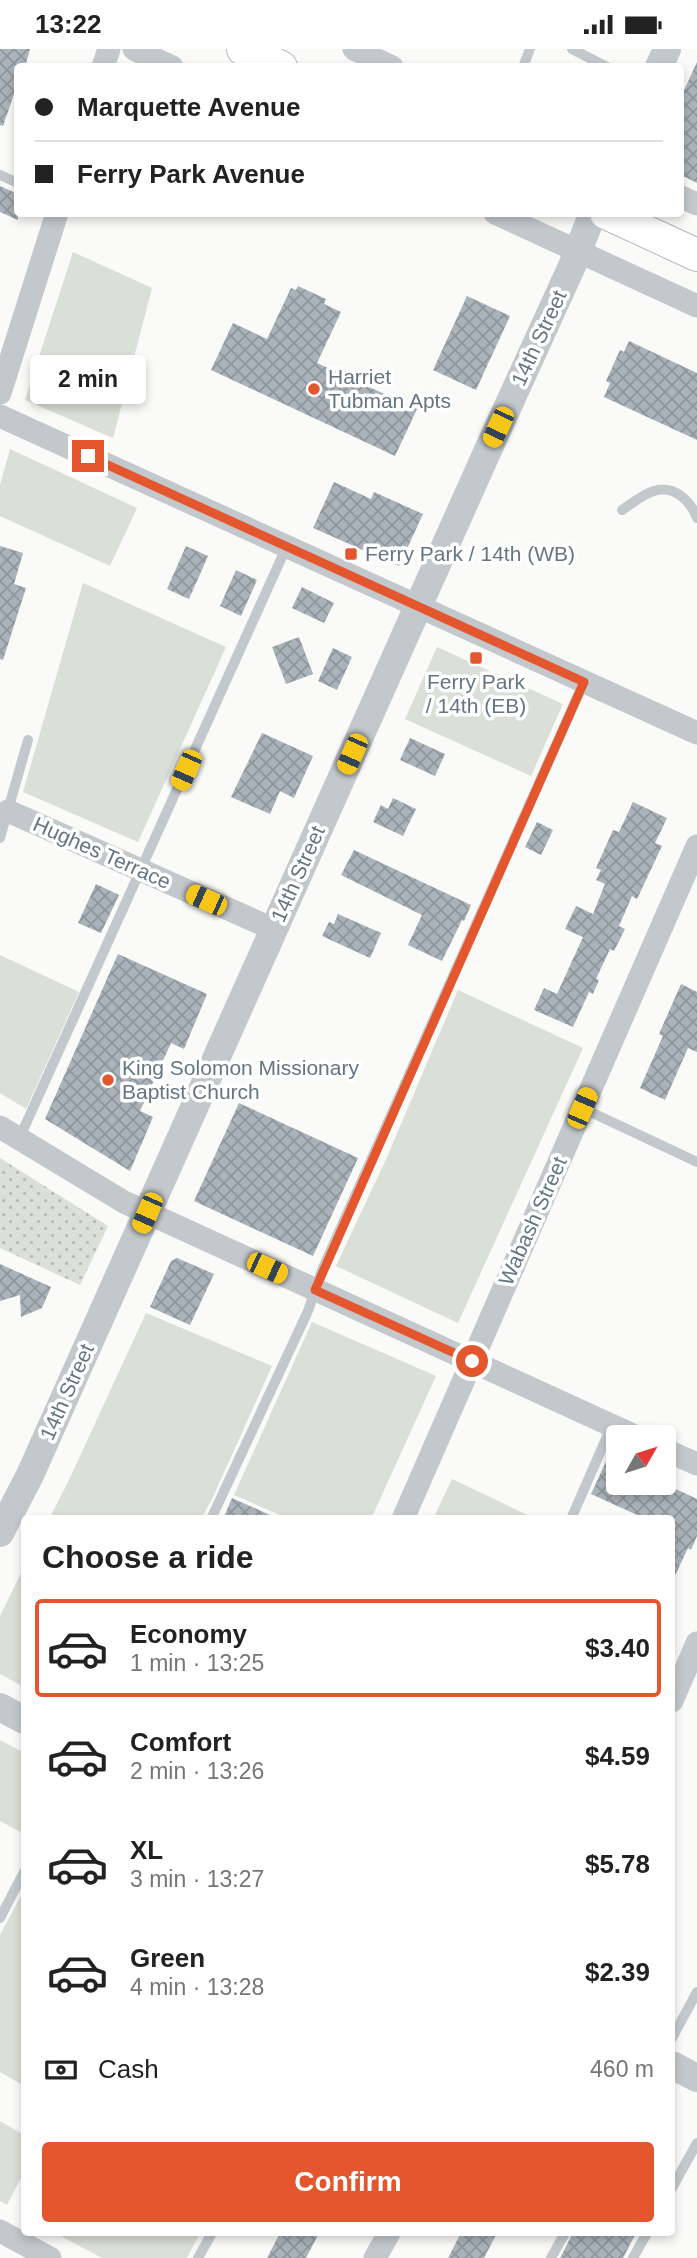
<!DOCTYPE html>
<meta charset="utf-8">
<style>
:root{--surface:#fff;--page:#f2f2f2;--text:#222;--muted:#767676;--line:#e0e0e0;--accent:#e4572e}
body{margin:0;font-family:Arial,sans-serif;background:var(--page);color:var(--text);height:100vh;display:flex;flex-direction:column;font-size:26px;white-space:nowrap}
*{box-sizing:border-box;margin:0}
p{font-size:23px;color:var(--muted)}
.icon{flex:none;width:38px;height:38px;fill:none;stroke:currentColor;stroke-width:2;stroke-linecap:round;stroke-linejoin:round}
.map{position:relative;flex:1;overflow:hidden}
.panel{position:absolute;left:21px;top:1466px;width:654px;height:721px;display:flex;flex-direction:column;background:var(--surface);border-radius:7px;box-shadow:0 4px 10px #0003}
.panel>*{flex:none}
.hud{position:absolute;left:14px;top:14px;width:670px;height:154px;border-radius:7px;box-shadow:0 4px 10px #0003;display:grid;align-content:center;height:154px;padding:0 21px;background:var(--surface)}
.needle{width:46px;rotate:51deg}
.controls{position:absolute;left:606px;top:1376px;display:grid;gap:14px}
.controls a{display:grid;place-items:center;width:70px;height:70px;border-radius:7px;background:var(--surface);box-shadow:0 4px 10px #0003;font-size:35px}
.end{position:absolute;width:32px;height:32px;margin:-16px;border:9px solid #e4572e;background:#fff;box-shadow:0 0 0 4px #fff}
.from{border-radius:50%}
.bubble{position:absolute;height:49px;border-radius:7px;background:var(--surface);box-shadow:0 4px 10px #0003;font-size:23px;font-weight:700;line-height:49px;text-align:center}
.car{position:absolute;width:21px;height:42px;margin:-21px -10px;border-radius:9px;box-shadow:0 0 5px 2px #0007;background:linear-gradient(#f5c518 24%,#345 0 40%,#f5c518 0 76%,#345 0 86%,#f5c518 0)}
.hud b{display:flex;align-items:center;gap:24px;height:66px;font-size:26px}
.hud b+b{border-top:2px solid var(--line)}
.hud i{width:18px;height:18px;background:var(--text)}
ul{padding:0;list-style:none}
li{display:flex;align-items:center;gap:21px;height:98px;margin:0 14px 10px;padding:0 7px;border:4px solid transparent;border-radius:7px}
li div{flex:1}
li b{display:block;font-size:26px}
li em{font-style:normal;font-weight:700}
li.selected{border-color:var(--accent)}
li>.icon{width:63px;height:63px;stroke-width:1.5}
h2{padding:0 21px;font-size:32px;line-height:84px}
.pay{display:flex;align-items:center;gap:18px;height:77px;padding:0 21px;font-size:26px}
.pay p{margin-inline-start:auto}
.action{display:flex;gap:14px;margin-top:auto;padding:14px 21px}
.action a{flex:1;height:80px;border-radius:7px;background:var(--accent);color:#fff;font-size:28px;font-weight:700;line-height:80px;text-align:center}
.status{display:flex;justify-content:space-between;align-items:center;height:49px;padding:0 35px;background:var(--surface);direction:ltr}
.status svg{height:19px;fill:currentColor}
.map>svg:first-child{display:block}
</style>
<div class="status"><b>13:22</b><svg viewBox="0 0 49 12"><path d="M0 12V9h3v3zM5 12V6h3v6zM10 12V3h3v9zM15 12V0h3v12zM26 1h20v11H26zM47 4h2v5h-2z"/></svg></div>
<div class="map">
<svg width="697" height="2209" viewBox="0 0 697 2209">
<defs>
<pattern id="park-dots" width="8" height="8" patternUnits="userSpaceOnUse" patternTransform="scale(1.75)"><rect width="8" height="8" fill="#dadfd7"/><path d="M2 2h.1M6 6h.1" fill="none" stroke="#b4b9b4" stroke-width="1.8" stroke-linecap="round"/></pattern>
<pattern id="building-cross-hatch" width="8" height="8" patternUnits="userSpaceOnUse" patternTransform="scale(1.75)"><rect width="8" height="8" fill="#aab3b9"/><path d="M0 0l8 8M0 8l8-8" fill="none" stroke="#8e969c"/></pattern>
</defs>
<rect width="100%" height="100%" fill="#fafaf8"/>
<path fill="#dadfd7" d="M73 203 152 239 113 389 25 351Z
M10 400 137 459 110 517 0 467V436Z
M83 534 226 598 138 793 23 743Z
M437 598 563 655 531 727 405 670Z
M0 906 79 943 26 1060 0 1044Z
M458 941 583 999 458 1274 336 1217 387 1108Z
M146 1264 272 1317 212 1450 201 1470H49L69 1431Z
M312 1273 436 1327 371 1470H289L234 1446Z
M452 1430 536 1470H433Z
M24 1518V1638L0 1625V1567Z
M0 1691 24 1704V1785L0 1772Z
M24 1841V2037L0 2023V1886Z
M0 2072 24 2086V2123L7 2156 0 2152Z
M55 2184H200L187 2209H102Z"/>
<path fill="url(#park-dots)" d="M0 1109 108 1177 80 1236 0 1199Z"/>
<path fill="url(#building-cross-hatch)" d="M0 0H30L25 18H18V46L14 45 3 77 0 76Z
M697 13V134L681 126V48Z
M0 137 18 145V171L0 163Z
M298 237 326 250 324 255 341 263 317 314 417 360 395 407 211 321 233 274 267 290 291 239 296 241Z
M467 247 510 267 476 341 433 321Z
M629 292 697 324V391L604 348 610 334 606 332 620 301 624 303Z
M334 433 371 450 374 443 423 465 399 517 313 479Z
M0 497 23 504 14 535 26 539 3 611 0 610Z
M186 497 208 507 189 550 167 540Z
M236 521 257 531 241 567 220 557Z
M302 538 334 554 324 574 292 559Z
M299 588 313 625 286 635 272 598Z
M333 599 352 608 337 641 318 632Z
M262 684 313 707 294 749 280 742 270 765 231 748Z
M410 689 445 705 435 727 400 711Z
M393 749 416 760 403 787 373 773 381 756 388 760Z
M633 753 667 769 655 794 662 797 637 850 632 847 619 877 625 880 614 902 610 900 596 930 599 931 593 945 589 943 573 978 534 961 544 939 557 945 583 888 565 880 576 857 593 865 605 835 596 831 601 821 596 819 613 781 619 783Z
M537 773 553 781 541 806 525 798Z
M354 801 471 856 464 872 462 871 442 912 408 896 422 866 341 826Z
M96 835 119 846 101 884 78 874Z
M338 865 381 884 370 909 322 887 329 873 334 875Z
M118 905 207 945 184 1000 171 994 140 1062 153 1068 130 1122 45 1070Z
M681 935 697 943V1003L688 999 665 1051 640 1039 663 987 659 985Z
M239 1054 358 1109 313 1207 194 1152Z
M177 1209 214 1225 190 1276 150 1258 171 1212Z
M0 1215 51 1238 42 1259 21 1268 20 1246 0 1252Z
M615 1393 618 1395V1433H661L697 1450V1487L691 1501 688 1499 672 1533V1470H646L591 1445Z
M232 1449 279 1470H223Z
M280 2184H319L306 2209H267Z
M461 2184H497L484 2209H448Z
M573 2184H636L623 2209H560Z"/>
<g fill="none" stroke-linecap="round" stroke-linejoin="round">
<g stroke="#b3babf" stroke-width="34">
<path id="secondary" d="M243 0 281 18
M606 164 697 206"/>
</g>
<path stroke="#c3c8cc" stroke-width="10" d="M572 0 607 18
M523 18 530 0
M0 126 18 134
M622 461C641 448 659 431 681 447 689 453 694 460 697 469
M0 789 28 691
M582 1059 697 1113
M19 1090 286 499
M211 1470 308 1262 322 1221 584 633
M571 1470 612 1376
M0 1869 24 1823
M672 1989 697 1943
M672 2139 697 2094
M198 2209 212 2184
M551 2209 565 2184
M633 2209 647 2184"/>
<path stroke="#c3c8cc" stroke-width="23" d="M134 0 172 18
M354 0 392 18
M103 18 109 0
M681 148 697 155
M495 164 697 257
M0 344 57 164
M0 367 697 684
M8 762 273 880
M0 1078 124 1153 637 1388
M663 1400 697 1415
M403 1470 697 797
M672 1652 697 1594
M0 2182 50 2209
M375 2209 389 2184"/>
<path stroke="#c3c8cc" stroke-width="28" d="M659 18 667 0
M0 1484 30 1426 488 401 572 217 593 164
M0 1658 24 1671
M672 2016 697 2029"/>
<use href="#secondary" stroke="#fff" stroke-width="32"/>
</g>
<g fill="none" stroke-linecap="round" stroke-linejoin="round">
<path stroke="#e4572e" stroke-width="9" d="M88 407 584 633 315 1241 472 1312"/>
</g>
<g fill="#e4572e" stroke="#fff" stroke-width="2.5">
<circle cx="314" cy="340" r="7"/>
<rect x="344" y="498" width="14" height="14" rx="3.5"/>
<rect x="469" y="602" width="14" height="14" rx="3.5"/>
<circle cx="108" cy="1031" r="7"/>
</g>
<g text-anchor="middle" stroke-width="7" stroke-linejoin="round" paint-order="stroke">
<g font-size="21" fill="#657683" stroke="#fff">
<text transform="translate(539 289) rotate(-65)" y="7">14th Street</text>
<text transform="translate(102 804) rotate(24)" y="7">Hughes Terrace</text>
<text transform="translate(298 825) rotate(-66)" y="7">14th Street</text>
<text transform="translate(533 1172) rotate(-66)" y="7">Wabash Street</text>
<text transform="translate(67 1343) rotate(-66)" y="7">14th Street</text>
</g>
<g font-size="21" fill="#657683" stroke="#fff" text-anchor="start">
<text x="328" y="335">Harriet<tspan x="328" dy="24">Tubman Apts</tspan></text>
<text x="365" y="512">Ferry Park / 14th (WB)</text>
<text x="476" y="640" text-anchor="middle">Ferry Park<tspan x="476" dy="24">/ 14th (EB)</tspan></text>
<text x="122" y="1026">King Solomon Missionary<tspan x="122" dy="24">Baptist Church</tspan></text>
</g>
</g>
</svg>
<div class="controls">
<a><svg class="needle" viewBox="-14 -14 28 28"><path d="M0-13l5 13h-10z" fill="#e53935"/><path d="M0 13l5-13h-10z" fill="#767676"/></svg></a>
</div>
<i class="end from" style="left:472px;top:1312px"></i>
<i class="end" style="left:88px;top:407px"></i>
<div class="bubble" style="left:30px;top:306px;width:116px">2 min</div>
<i class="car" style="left:498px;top:378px;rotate:205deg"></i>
<i class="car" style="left:352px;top:705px;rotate:204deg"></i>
<i class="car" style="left:186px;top:721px;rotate:204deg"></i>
<i class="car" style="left:206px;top:851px;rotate:294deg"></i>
<i class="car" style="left:582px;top:1059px;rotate:23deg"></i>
<i class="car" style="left:147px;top:1164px;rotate:204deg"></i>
<i class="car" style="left:267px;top:1219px;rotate:115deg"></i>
<div class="hud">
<b><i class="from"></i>Marquette Avenue</b>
<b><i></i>Ferry Park Avenue</b>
</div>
<section class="panel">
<h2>Choose a ride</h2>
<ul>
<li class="selected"><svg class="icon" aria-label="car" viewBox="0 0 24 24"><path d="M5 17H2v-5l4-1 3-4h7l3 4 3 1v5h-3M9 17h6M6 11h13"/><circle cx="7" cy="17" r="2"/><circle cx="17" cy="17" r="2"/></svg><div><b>Economy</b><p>1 min · 13:25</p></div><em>$3.40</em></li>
<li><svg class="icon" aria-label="car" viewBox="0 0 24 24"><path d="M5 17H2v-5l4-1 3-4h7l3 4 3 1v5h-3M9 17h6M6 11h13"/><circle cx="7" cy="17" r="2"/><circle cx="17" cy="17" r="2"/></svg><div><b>Comfort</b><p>2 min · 13:26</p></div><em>$4.59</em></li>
<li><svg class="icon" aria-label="car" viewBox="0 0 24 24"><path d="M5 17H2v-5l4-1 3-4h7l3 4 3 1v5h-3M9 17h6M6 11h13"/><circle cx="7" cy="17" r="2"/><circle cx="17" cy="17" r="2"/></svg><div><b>XL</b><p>3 min · 13:27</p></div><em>$5.78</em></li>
<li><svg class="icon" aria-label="car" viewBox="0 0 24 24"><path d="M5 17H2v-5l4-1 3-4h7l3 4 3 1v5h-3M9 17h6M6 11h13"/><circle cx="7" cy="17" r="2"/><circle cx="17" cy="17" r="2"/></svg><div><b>Green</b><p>4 min · 13:28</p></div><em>$2.39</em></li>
</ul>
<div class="pay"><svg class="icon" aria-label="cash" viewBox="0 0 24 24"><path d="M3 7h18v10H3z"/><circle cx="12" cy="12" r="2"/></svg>Cash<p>460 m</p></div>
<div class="action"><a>Confirm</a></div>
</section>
</div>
